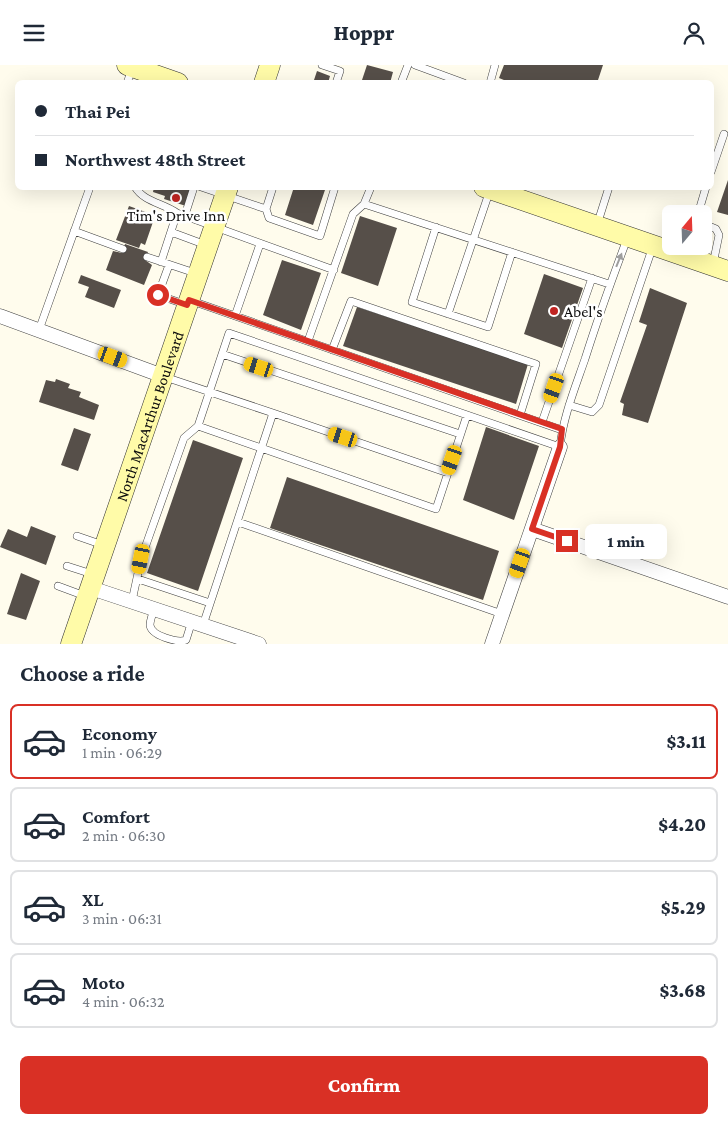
<!DOCTYPE html>
<meta charset="utf-8">
<style>
:root{--surface:#fff;--page:#f2f2f3;--text:#1f2937;--muted:#747a83;--line:#e0e1e3;--accent:#d93025}
body{margin:0;font-family:"Crimson Pro",serif;background:var(--page);color:var(--text);height:100vh;display:flex;flex-direction:column;font-size:19px;white-space:nowrap}
*{box-sizing:border-box;margin:0}
p{font-size:16px;color:var(--muted)}
.icon{flex:none;width:28px;height:28px;fill:none;stroke:currentColor;stroke-width:2;stroke-linecap:round;stroke-linejoin:round}
.map{position:relative;height:579px;overflow:hidden}
.sheet{display:flex;flex-direction:column;background:var(--surface);flex:1}
.sheet>*{flex:none}
.guide{position:absolute;left:15px;top:15px;width:699px;height:110px;border-radius:8px;box-shadow:0 5px 20px #0002;display:grid;align-content:center;height:110px;padding:0 20px;background:var(--surface)}
.needle{width:32px;rotate:19deg}
.controls{position:absolute;left:662px;top:140px;display:grid;gap:10px}
.controls a{display:grid;place-items:center;width:50px;height:50px;border-radius:8px;background:var(--surface);box-shadow:0 5px 20px #0002;font-size:25px}
.end{position:absolute;width:22px;height:22px;margin:-11px;border:6px solid #d93025;background:#fff;box-shadow:0 0 0 2px #fff}
.from{border-radius:50%}
.bubble{position:absolute;height:35px;border-radius:8px;background:var(--surface);box-shadow:0 5px 20px #0002;font-size:16px;font-weight:800;line-height:35px;text-align:center}
.car{position:absolute;width:15px;height:30px;margin:-15px -8px;border-radius:6px;box-shadow:0 0 4px 1px #0007;background:linear-gradient(#f5c518 24%,#345 0 40%,#f5c518 0 76%,#345 0 86%,#f5c518 0)}
.guide b{display:flex;align-items:center;gap:18px;height:48px;font-size:19px}
.guide b+b{border-top:1px solid var(--line)}
.guide i{width:12px;height:12px;background:var(--text)}
ul{padding:0;list-style:none}
li{display:flex;align-items:center;gap:15px;height:75px;margin:0 10px 8px;padding:0 10px;border:2px solid var(--line);border-radius:8px}
li div{flex:1}
li b{display:block;font-size:19px}
li em{font-style:normal;font-weight:800}
li.on{border-color:var(--accent)}
li>.icon{width:45px;height:45px;stroke-width:1.5}
h2{padding:0 20px;font-size:22px;line-height:60px}
.cta{display:flex;gap:10px;margin-top:auto;padding:10px 20px}
.cta a{flex:1;height:58px;border-radius:8px;background:var(--accent);color:#fff;font-size:20px;font-weight:800;line-height:58px;text-align:center}
header{display:flex;justify-content:space-between;align-items:center;height:65px;padding:0 20px;background:var(--surface);font-size:22px;font-weight:800}
.map>svg:first-child{display:block}
</style>
<header><svg class="icon" aria-label="menu" viewBox="0 0 24 24"><path d="M4 6h16M4 12h16M4 18h16"/></svg>Hoppr<svg class="icon" aria-label="person" viewBox="0 0 24 24"><circle cx="12" cy="8" r="4"/><path d="M4 21q1-7 8-7t8 7"/></svg></header>
<div class="map">
<svg width="728" height="579" viewBox="0 0 728 579">
<rect width="100%" height="100%" fill="#fffced"/>
<path fill="#564f49" d="M367 0 393 7 390 18H361Z
M504 0H603L598 15 604 18H511L499 13Z
M317 6 330 11 328 18H313Z
M728 115V150L717 147Z
M154 122H187L192 124 186 141 164 134 165 131 153 127Z
M294 122H326L313 160 285 150Z
M129 141 151 149 150 152 154 154 145 180 141 178 139 183 116 175Z
M360 151 397 163 378 221 341 208Z
M125 179 148 187 145 195 152 200 144 220 106 205 113 186 122 188Z
M282 195 321 208 301 265 263 250Z
M544 209 583 223 562 283 524 269Z
M81 210 121 225 114 243 85 232 89 222 78 218Z
M650 223 687 238 648 358 622 350 624 339 620 337 647 260 639 257Z
M357 242 528 299 516 339 343 281Z
M56 314 70 319 68 323 81 327 79 332 99 340 94 355 39 337 46 315 55 317Z
M486 362 539 381 514 455 463 435Z
M74 363 91 369 78 406 61 400Z
M193 375 243 393 198 526 147 508Z
M287 412 499 486 483 535 270 463Z
M31 461 56 471 46 500 0 482 8 464 27 472Z
M21 508 40 516 26 555 7 549Z"/>
<g fill="none" stroke-linecap="round" stroke-linejoin="round">
<g stroke="#404040" stroke-width="8">
<path id="service" d="M322 0 340 6 336 18
M415 0 464 18
M127 18 132 4
M401 18 408 0
M490 18 495 0
M711 107 724 69
M135 122C144 137 163 138 177 148L334 205
M201 122 266 144 273 122
M371 122 364 139 609 219
M266 144 269 153 320 171 335 122
M698 149 706 122
M185 150 194 122
M704 159 716 164 719 170 713 199
M597 160 609 122
M436 162 412 237 488 262 512 187
M74 166 123 184
M171 167 206 180
M147 192 195 208
M161 197 177 148
M169 200 158 230 187 240
M192 236 562 365
M448 249 490 125
M235 251 260 179
M39 265 90 122
M308 276 353 149 364 139
M332 285 351 236 536 299 520 350
M222 289 460 369
M165 312 273 348 203 560
M569 340 592 347 599 340 653 181
M273 348 448 408
M542 357 592 213
M198 361 436 444 467 350
M238 457 502 549
M77 471 103 480
M67 501 92 509
M138 514 210 538
M58 521 85 531
M132 536 141 494 184 373 198 361 229 268 560 382C563 352 575 323 585 294 598 253 612 214 627 174
M154 544C153 548 150 555 150 560 151 571 178 578 186 575L192 556"/>
</g>
<g stroke="#404040" stroke-width="15">
<path id="minor" d="M0 251 163 311
M532 464 728 532
M91 523 259 579
M492 579 560 382"/>
</g>
<g stroke="#2f2f2f" stroke-width="21">
<g id="secondary">
<path d="M127 0 178 18"/>
<path d="M264 18 270 0"/>
<path d="M484 122 728 206"/>
<path id="s1" d="M71 579 228 122"/>
</g>
</g>
<use href="#service" stroke="#fff" stroke-width="7"/>
<use href="#minor" stroke="#fff" stroke-width="14"/>
<use href="#secondary" stroke="#fffba8" stroke-width="20"/>
</g>
<defs><path id="oneway-solid" d="M-6-.8H1V-3.2L6.5 0L1 3.2V.8H-6Z" transform="scale(1.25)"/></defs>
<use fill="#9e9e9e" href="#oneway-solid" transform="translate(619 195) rotate(-68)"/>
<g fill="none" stroke-linecap="round" stroke-linejoin="round">
<path stroke="#d93025" stroke-width="6" d="M158 230 187 240 189 235 562 364 560 382 532 464 567 476"/>
</g>
<g fill="#c02421" stroke="#fff" stroke-width="2">
<circle cx="176" cy="133" r="5"/>
<circle cx="554" cy="246" r="5"/>
</g>
<g text-anchor="middle" stroke-width="5" stroke-linejoin="round" paint-order="stroke">
<g font-size="16" fill="#0d0d0d" stroke="#fff">
<text x="176" y="156">Tim's Drive Inn</text>
<text x="564" y="252" text-anchor="start">Abel's</text>
</g>
<g font-size="16" fill="#0d0d0d" stroke="#fff">
<text dy="6" stroke="none"><textPath href="#s1" startOffset="241">North MacArthur Boulevard</textPath></text>
</g>
</g>
</svg>
<div class="controls">
<a><svg class="needle" viewBox="-14 -14 28 28"><path d="M0-13l5 13h-10z" fill="#e53935"/><path d="M0 13l5-13h-10z" fill="#747a83"/></svg></a>
</div>
<i class="end from" style="left:158px;top:230px"></i>
<i class="end" style="left:567px;top:476px"></i>
<div class="bubble" style="left:585px;top:459px;width:82px">1 min</div>
<i class="car" style="left:113px;top:292px;rotate:110deg"></i>
<i class="car" style="left:259px;top:302px;rotate:288deg"></i>
<i class="car" style="left:554px;top:323px;rotate:199deg"></i>
<i class="car" style="left:343px;top:372px;rotate:288deg"></i>
<i class="car" style="left:452px;top:395px;rotate:199deg"></i>
<i class="car" style="left:141px;top:494px;rotate:191deg"></i>
<i class="car" style="left:520px;top:498px;rotate:199deg"></i>
<div class="guide">
<b><i class="from"></i>Thai Pei</b>
<b><i></i>Northwest 48th Street</b>
</div>
</div>
<section class="sheet">
<h2>Choose a ride</h2>
<ul>
<li class="on"><svg class="icon" aria-label="car" viewBox="0 0 24 24"><path d="M5 17H2v-5l4-1 3-4h7l3 4 3 1v5h-3M9 17h6M6 11h13"/><circle cx="7" cy="17" r="2"/><circle cx="17" cy="17" r="2"/></svg><div><b>Economy</b><p>1 min · 06:29</p></div><em>$3.11</em></li>
<li><svg class="icon" aria-label="car" viewBox="0 0 24 24"><path d="M5 17H2v-5l4-1 3-4h7l3 4 3 1v5h-3M9 17h6M6 11h13"/><circle cx="7" cy="17" r="2"/><circle cx="17" cy="17" r="2"/></svg><div><b>Comfort</b><p>2 min · 06:30</p></div><em>$4.20</em></li>
<li><svg class="icon" aria-label="car" viewBox="0 0 24 24"><path d="M5 17H2v-5l4-1 3-4h7l3 4 3 1v5h-3M9 17h6M6 11h13"/><circle cx="7" cy="17" r="2"/><circle cx="17" cy="17" r="2"/></svg><div><b>XL</b><p>3 min · 06:31</p></div><em>$5.29</em></li>
<li><svg class="icon" aria-label="car" viewBox="0 0 24 24"><path d="M5 17H2v-5l4-1 3-4h7l3 4 3 1v5h-3M9 17h6M6 11h13"/><circle cx="7" cy="17" r="2"/><circle cx="17" cy="17" r="2"/></svg><div><b>Moto</b><p>4 min · 06:32</p></div><em>$3.68</em></li>
</ul>
<div class="cta"><a>Confirm</a></div>
</section>
